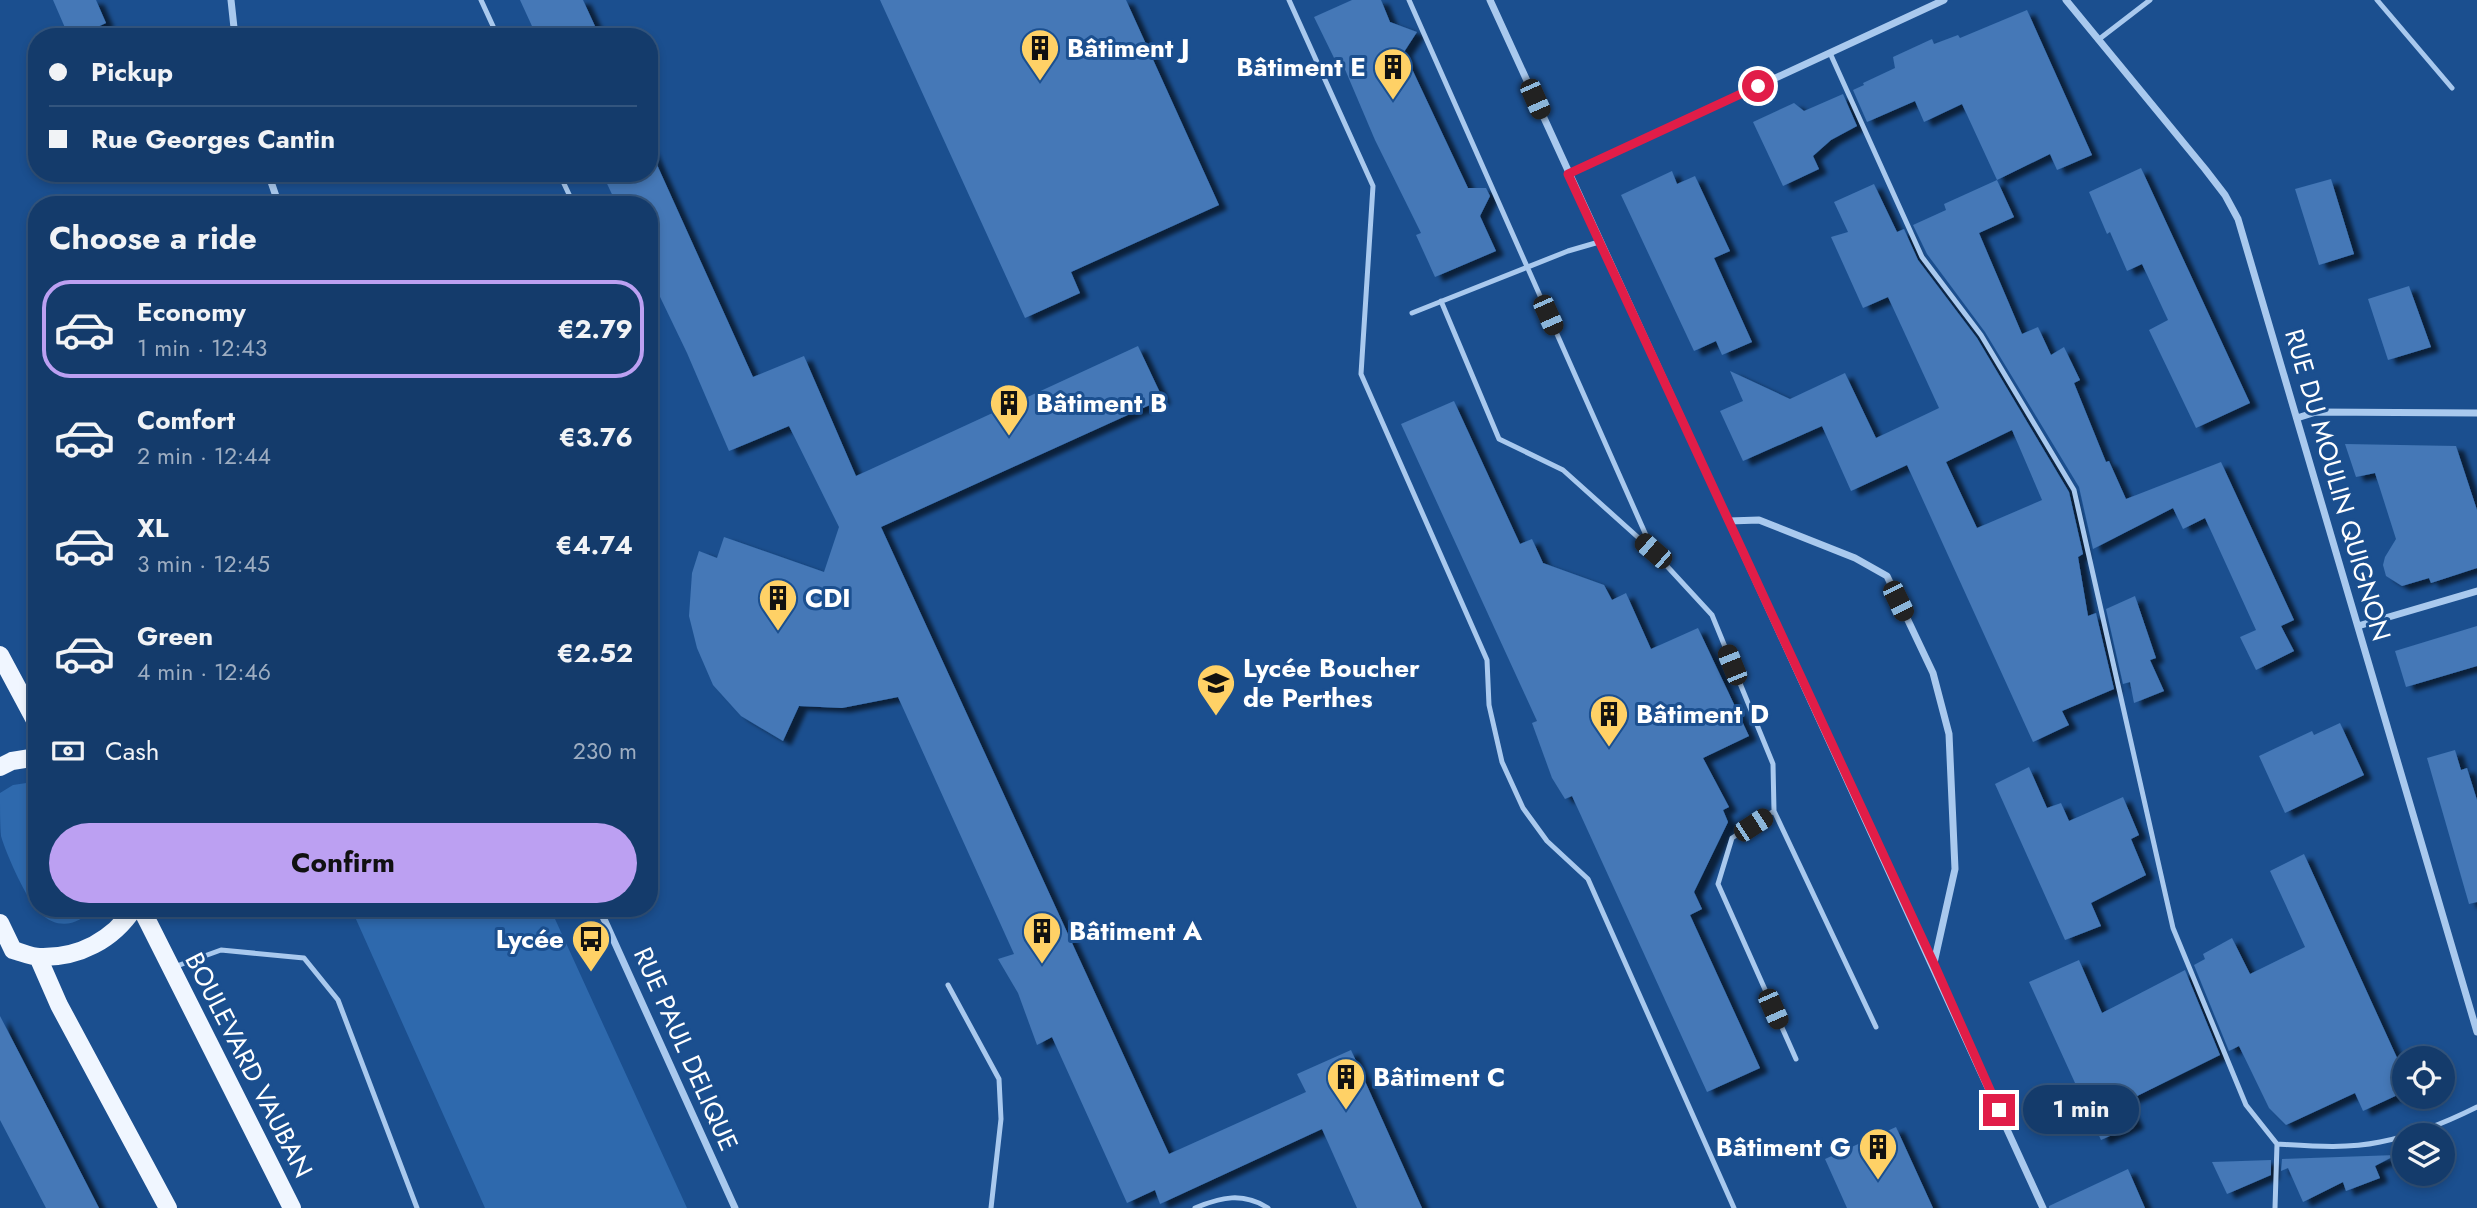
<!DOCTYPE html>
<meta charset="utf-8">
<style>
:root{--surface:#143b6b;--page:#214673;--text:#f1f3f6;--muted:#9dadc1;--line:#33557e;--accent:#bca0f2}
body{margin:0;font-family:Jost,sans-serif;background:var(--page);color:var(--text);height:100vh;display:flex;flex-direction:column;font-size:26px;white-space:nowrap}
*{box-sizing:border-box;margin:0}
p{font-size:23px;color:var(--muted)}
.icon{flex:none;width:38px;height:38px;fill:none;stroke:currentColor;stroke-width:2;stroke-linecap:round;stroke-linejoin:round}
.map{position:relative;flex:1;overflow:hidden}
.side{position:absolute;left:28px;top:196px;width:630px;height:721px;display:flex;flex-direction:column;background:var(--surface);border-radius:28px;box-shadow:0 4px 10px #0003,0 0 0 2px var(--line)}
.side>*{flex:none}
.hud{position:absolute;left:28px;top:28px;width:630px;height:154px;border-radius:28px;box-shadow:0 4px 10px #0003,0 0 0 2px var(--line);display:grid;align-content:center;height:154px;padding:0 21px;background:var(--surface)}
.controls{position:absolute;left:2392px;top:1046px;display:grid;gap:14px}
.controls a{display:grid;place-items:center;width:63px;height:63px;border-radius:50%;background:var(--surface);box-shadow:0 4px 10px #0003,0 0 0 2px var(--line);font-size:35px}
.end{position:absolute;width:32px;height:32px;margin:-16px;border:9px solid #e11d48;background:#fff;box-shadow:0 0 0 4px #fff}
.from{border-radius:50%}
.bubble{position:absolute;height:49px;border-radius:24px;background:var(--surface);box-shadow:0 4px 10px #0003,0 0 0 2px var(--line);font-size:23px;font-weight:700;line-height:49px;text-align:center}
.car{position:absolute;width:21px;height:42px;margin:-21px -10px;border-radius:9px;box-shadow:0 0 5px 2px #0007;background:linear-gradient(#222 24%,#8ab4d8 0 40%,#222 0 76%,#8ab4d8 0 86%,#222 0)}
.hud b{display:flex;align-items:center;gap:24px;height:66px;font-size:26px}
.hud b+b{border-top:2px solid var(--line)}
.hud i{width:18px;height:18px;background:var(--text)}
ul{padding:0;list-style:none}
li{display:flex;align-items:center;gap:21px;height:98px;margin:0 14px 10px;padding:0 7px;border:4px solid transparent;border-radius:28px}
li div{flex:1}
li b{display:block;font-size:26px}
li em{font-style:normal;font-weight:700}
li.selected{border-color:var(--accent)}
li>.icon{width:63px;height:63px;stroke-width:1.5}
h2{padding:0 21px;font-size:32px;line-height:84px}
.pay{display:flex;align-items:center;gap:18px;height:77px;padding:0 21px;font-size:26px}
.pay p{margin-inline-start:auto}
.action{display:flex;gap:14px;margin-top:auto;padding:14px 21px}
.action a{flex:1;height:80px;border-radius:42px;background:var(--accent);color:#111;font-size:28px;font-weight:700;line-height:80px;text-align:center}
.map>svg:first-child{display:block}
</style>
<div class="map">
<svg width="2477" height="1208" viewBox="0 0 2477 1208">
<defs>
<filter id="shadow"><feDropShadow dx="8" dy="4.5" stdDeviation="2" flood-color="#0009"/></filter>
</defs>
<rect width="100%" height="100%" fill="#1b4f8f"/>
<path fill="#2e69ad" d="M33 782 37 784V908H93C80 925 58 930 41 914 28 903 6 854 1 836 0 824 0 806 0 793L13 785Z
M351 908H550L687 1208H485Z"/>
<path fill="#4478b7" fill-rule="evenodd" filter="url(#shadow)" d="M53 0H96L106 23 76 37H69Z
M520 0H583L600 37H537Z
M880 0H1126L1219 205 1071 272 1080 293 1025 318Z
M1352 0H1381L1390 22 1417 32 1404 52 1468 188H1486L1490 196 1480 216 1496 251 1435 277 1416 235 1421 233 1375 140 1341 60 1336 62 1314 17Z
M2027 10 2092 155 2057 170 2050 154 1997 180 1962 104 1924 122 1915 101 1867 122 1853 90 1864 85 1863 83 1895 68 1893 57 1932 39 1934 44 1958 35 1960 38Z
M1843 94 1857 126 1831 140 1813 156 1819 169 1783 186 1753 122 1794 103 1804 111Z
M649 147 753 377 804 356 856 476 1138 346 1163 399 881 527 1169 1154 1306 1092 1297 1074 1351 1050 1422 1208H1357L1322 1129 1160 1204 1155 1190 1127 1203 1052 1037 1037 1045 1018 993 998 959 1014 954 898 697 842 708 799 706 783 741 741 716 713 685 697 648 689 616 692 573 699 551 717 558 724 537 824 572 839 527 789 426 729 451 687 353 649 274V205H617L602 173H649Z
M2141 168 2250 403 2196 428 2149 330 2168 320 2142 264 2127 271 2110 232 2107 234 2089 192Z
M1672 171 1677 184 1695 176 1730 251 1714 258 1752 342 1722 355 1716 341 1694 351 1621 195Z
M2331 179 2354 254 2319 265 2295 189Z
M1997 180 2014 217 1979 233 2022 334 2038 327 2051 355 2064 347 2080 380 2074 383 2106 462 2109 461 2126 499 2221 462 2294 620 2281 626 2294 651 2256 670 2240 637 2256 630 2205 518 2183 529 2173 508 2093 549 2079 487 1985 332 1927 254 1913 225 1946 210 1944 204Z
M1874 184 1897 232 1904 229 1918 260 1977 338 2069 492 2083 554 2078 557 2088 616 2096 613 2114 689 2062 711 2069 725 2033 742 1907 465 1851 491 1822 426 1743 461 1720 411 1743 401 1730 371 1790 399 1845 373 1876 438 1939 408 1888 297 1863 308 1831 237 1848 232 1834 202ZM2012 430 2042 500 1977 528 1946 462Z
M2409 286 2431 347 2388 360 2368 299Z
M1454 401 1520 544 1532 539 1543 563 1604 585 1612 600 1626 593 1651 649 1698 628 1749 736 1703 758 1729 807 1723 810 1728 822 1694 892 1702 909 1690 915 1760 1068 1707 1092 1572 796 1565 799 1552 778 1532 723 1537 721 1401 424Z
M2345 444 2456 446 2477 510V568L2431 583 2429 578 2402 586 2386 576 2383 565 2385 557 2396 539 2375 473 2356 477Z
M2135 596 2156 658 2150 660 2164 691 2134 703 2130 682 2123 684 2106 609Z
M2477 626V666L2406 687 2395 651Z
M2340 723 2364 775 2285 813 2259 756 2312 731 2314 735Z
M2455 750 2461 770 2467 768 2477 800V902L2469 904 2427 758Z
M2029 767 2047 808 2061 803 2069 821 2123 797 2139 835 2131 839 2146 875 2091 903 2101 926 2065 940 1995 784Z
M2304 854 2404 1073V1092L2363 1111 2355 1093 2286 1125 2269 1108 2239 1046 2229 1051 2194 965 2205 959 2203 954 2232 938 2250 974 2305 947 2270 871Z
M2079 960 2102 1013 2185 970 2220 1055 2125 1102 2136 1124 2101 1140 2029 982Z
M0 1016 57 1126 99 1208H46L0 1120Z
M1896 1127 1933 1208H1847L1825 1159Z
M2396 1155 2375 1166 2380 1178 2346 1191 2343 1182 2303 1202 2288 1168 2281 1171 2282 1159Z
M2271 1160V1175L2227 1194 2212 1162Z
M2128 1169 2145 1208H2049V1206Z"/>
<g fill="none" stroke-linecap="round" stroke-linejoin="round">
<path stroke="#a9c9ee" stroke-width="5" d="M481 0 498 37
M1289 0 1373 186 1361 374 1487 660 1489 705 1502 762 1523 808 1547 841 1588 879 1734 1208
M1409 0 1653 551 1712 615 1773 764 1774 811 1876 1027
M2377 0 2452 88
M2098 40 2150 0
M1830 53 1922 257 1981 335 2074 490 2173 928 2246 1105 2277 1144
M559 173 574 205
M1441 301 1499 439 1563 470 1651 549
M1412 313 1568 251 1599 242
M1774 811 1732 838 1718 884 1796 1059
M174 967 221 950 304 958 338 1000 417 1208
M948 985 999 1079 1001 1119 991 1208
M1195 1208C1221 1197 1243 1192 1268 1208
M2275 1208 2277 1144C2311 1146 2347 1149 2380 1142 2412 1136 2447 1122 2477 1107"/>
<path stroke="#a9c9ee" stroke-width="7" d="M231 0 235 37
M1490 0C1672 404 1862 804 2043 1208
M2066 0 2205 169 2225 195 2238 219 2477 1032
M268 173 279 205
M1568 174 1944 0
M2297 418 2316 412 2477 413
M1729 521 1759 520 1855 558 1887 576 1933 673 1949 734 1955 869 1934 963
M2358 626 2477 591
M599 908 735 1208"/>
<path stroke="#f0f6ff" stroke-width="18" d="M0 655 37 724
M0 767 12 761 37 757
M141 908 292 1208
M0 923 13 950C21 952 32 957 40 957 79 958 113 940 134 908
M38 957 59 1005 168 1208"/>
</g>
<g fill="none" stroke-linecap="round" stroke-linejoin="round">
<path stroke="#e11d48" stroke-width="9" d="M1758 86 1568 174 1934 964 1999 1110"/>
</g>
<defs>
<g id="building-pin" transform="scale(2.0125)"><path d="M0 17L-7.5 6A9.5 9.5 0 1 1 7.5 6Z" fill="#ffd166" stroke="#1b4f8f"/><path d="M-4-6H4V6H1V3H-1V6H-4ZM-2.5-4.3h1.7v1.8h-1.7ZM.8-4.3h1.7v1.8H.8ZM-2.5-1h1.7V.8h-1.7ZM.8-1h1.7V.8H.8Z" fill="#111"/></g>
<g id="school-pin" transform="scale(2.0125)"><path d="M0 17L-7.5 6A9.5 9.5 0 1 1 7.5 6Z" fill="#ffd166" stroke="#1b4f8f"/><path d="M0-5L7-2L0 1L-7-2ZM-4 1L0 2.5L4 1V4Q0 6-4 4Z" fill="#111"/></g>
<g id="bus-pin" transform="scale(2.0125)"><path d="M0 17L-7.5 6A9.5 9.5 0 1 1 7.5 6Z" fill="#ffd166" stroke="#1b4f8f"/><path d="M-5-6H5V4H4V6H2V4H-2V6H-4V4H-5ZM-3.5-4V0h7V-4ZM-3.5 1.2v1.5H-2V1.2ZM2 1.2v1.5H3.5V1.2Z" fill="#111"/></g>
</defs>
<g fill-rule="evenodd">
<use href="#building-pin" x="1040" y="48"/>
<use href="#building-pin" x="1393" y="67"/>
<use href="#building-pin" x="1009" y="403"/>
<use href="#building-pin" x="778" y="598"/>
<use href="#school-pin" x="1216" y="683"/>
<use href="#building-pin" x="1609" y="714"/>
<use href="#building-pin" x="1042" y="931"/>
<use href="#bus-pin" x="591" y="939"/>
<use href="#building-pin" x="1346" y="1077"/>
<use href="#building-pin" x="1878" y="1147"/>
</g>
<g text-anchor="middle" stroke-width="6" stroke-linejoin="round" paint-order="stroke">
<g font-size="26" font-weight="bold" fill="#fff" stroke="#1b4f8f" text-anchor="start">
<text x="1067" y="57">Bâtiment J</text>
<text x="1366" y="76" text-anchor="end">Bâtiment E</text>
<text x="1036" y="412">Bâtiment B</text>
<text x="805" y="607">CDI</text>
<text x="1243" y="677">Lycée Boucher<tspan x="1243" dy="30">de Perthes</tspan></text>
<text x="1636" y="723">Bâtiment D</text>
<text x="1069" y="940">Bâtiment A</text>
<text x="564" y="948" text-anchor="end">Lycée</text>
<text x="1373" y="1086">Bâtiment C</text>
<text x="1851" y="1156" text-anchor="end">Bâtiment G</text>
</g>
<g font-size="26" fill="#fff" stroke="#1b4f8f">
<text transform="translate(2338 485) rotate(74)" y="9">RUE DU MOULIN QUIGNON</text>
<text transform="translate(686 1049) rotate(66)" y="9">RUE PAUL DELIQUE</text>
<text transform="translate(249 1065) rotate(63)" y="9">BOULEVARD VAUBAN</text>
</g>
</g>
</svg>
<div class="controls">
<a><svg class="icon" aria-label="locate" viewBox="0 0 24 24"><circle cx="12" cy="12" r="6"/><path d="M12 2v4M12 18v4M2 12h4M18 12h4"/></svg></a>
<a><svg class="icon" aria-label="layers" viewBox="0 0 24 24"><path d="M12 4l9 5-9 5-9-5zM3 14l9 5 9-5"/></svg></a>
</div>
<i class="end from" style="left:1758px;top:86px"></i>
<i class="end" style="left:1999px;top:1110px"></i>
<div class="bubble" style="left:2023px;top:1085px;width:116px">1 min</div>
<i class="car" style="left:1535px;top:99px;rotate:156deg"></i>
<i class="car" style="left:1548px;top:315px;rotate:156deg"></i>
<i class="car" style="left:1653px;top:551px;rotate:311deg"></i>
<i class="car" style="left:1898px;top:601px;rotate:154deg"></i>
<i class="car" style="left:1732px;top:665px;rotate:338deg"></i>
<i class="car" style="left:1753px;top:825px;rotate:57deg"></i>
<i class="car" style="left:1773px;top:1009px;rotate:156deg"></i>
<div class="hud">
<b><i class="from"></i>Pickup</b>
<b><i></i>Rue Georges Cantin</b>
</div>
<section class="side">
<h2>Choose a ride</h2>
<ul>
<li class="selected"><svg class="icon" aria-label="car" viewBox="0 0 24 24"><path d="M5 17H2v-5l4-1 3-4h7l3 4 3 1v5h-3M9 17h6M6 11h13"/><circle cx="7" cy="17" r="2"/><circle cx="17" cy="17" r="2"/></svg><div><b>Economy</b><p>1 min · 12:43</p></div><em>€2.79</em></li>
<li><svg class="icon" aria-label="car" viewBox="0 0 24 24"><path d="M5 17H2v-5l4-1 3-4h7l3 4 3 1v5h-3M9 17h6M6 11h13"/><circle cx="7" cy="17" r="2"/><circle cx="17" cy="17" r="2"/></svg><div><b>Comfort</b><p>2 min · 12:44</p></div><em>€3.76</em></li>
<li><svg class="icon" aria-label="car" viewBox="0 0 24 24"><path d="M5 17H2v-5l4-1 3-4h7l3 4 3 1v5h-3M9 17h6M6 11h13"/><circle cx="7" cy="17" r="2"/><circle cx="17" cy="17" r="2"/></svg><div><b>XL</b><p>3 min · 12:45</p></div><em>€4.74</em></li>
<li><svg class="icon" aria-label="car" viewBox="0 0 24 24"><path d="M5 17H2v-5l4-1 3-4h7l3 4 3 1v5h-3M9 17h6M6 11h13"/><circle cx="7" cy="17" r="2"/><circle cx="17" cy="17" r="2"/></svg><div><b>Green</b><p>4 min · 12:46</p></div><em>€2.52</em></li>
</ul>
<div class="pay"><svg class="icon" aria-label="cash" viewBox="0 0 24 24"><path d="M3 7h18v10H3z"/><circle cx="12" cy="12" r="2"/></svg>Cash<p>230 m</p></div>
<div class="action"><a>Confirm</a></div>
</section>
</div>
